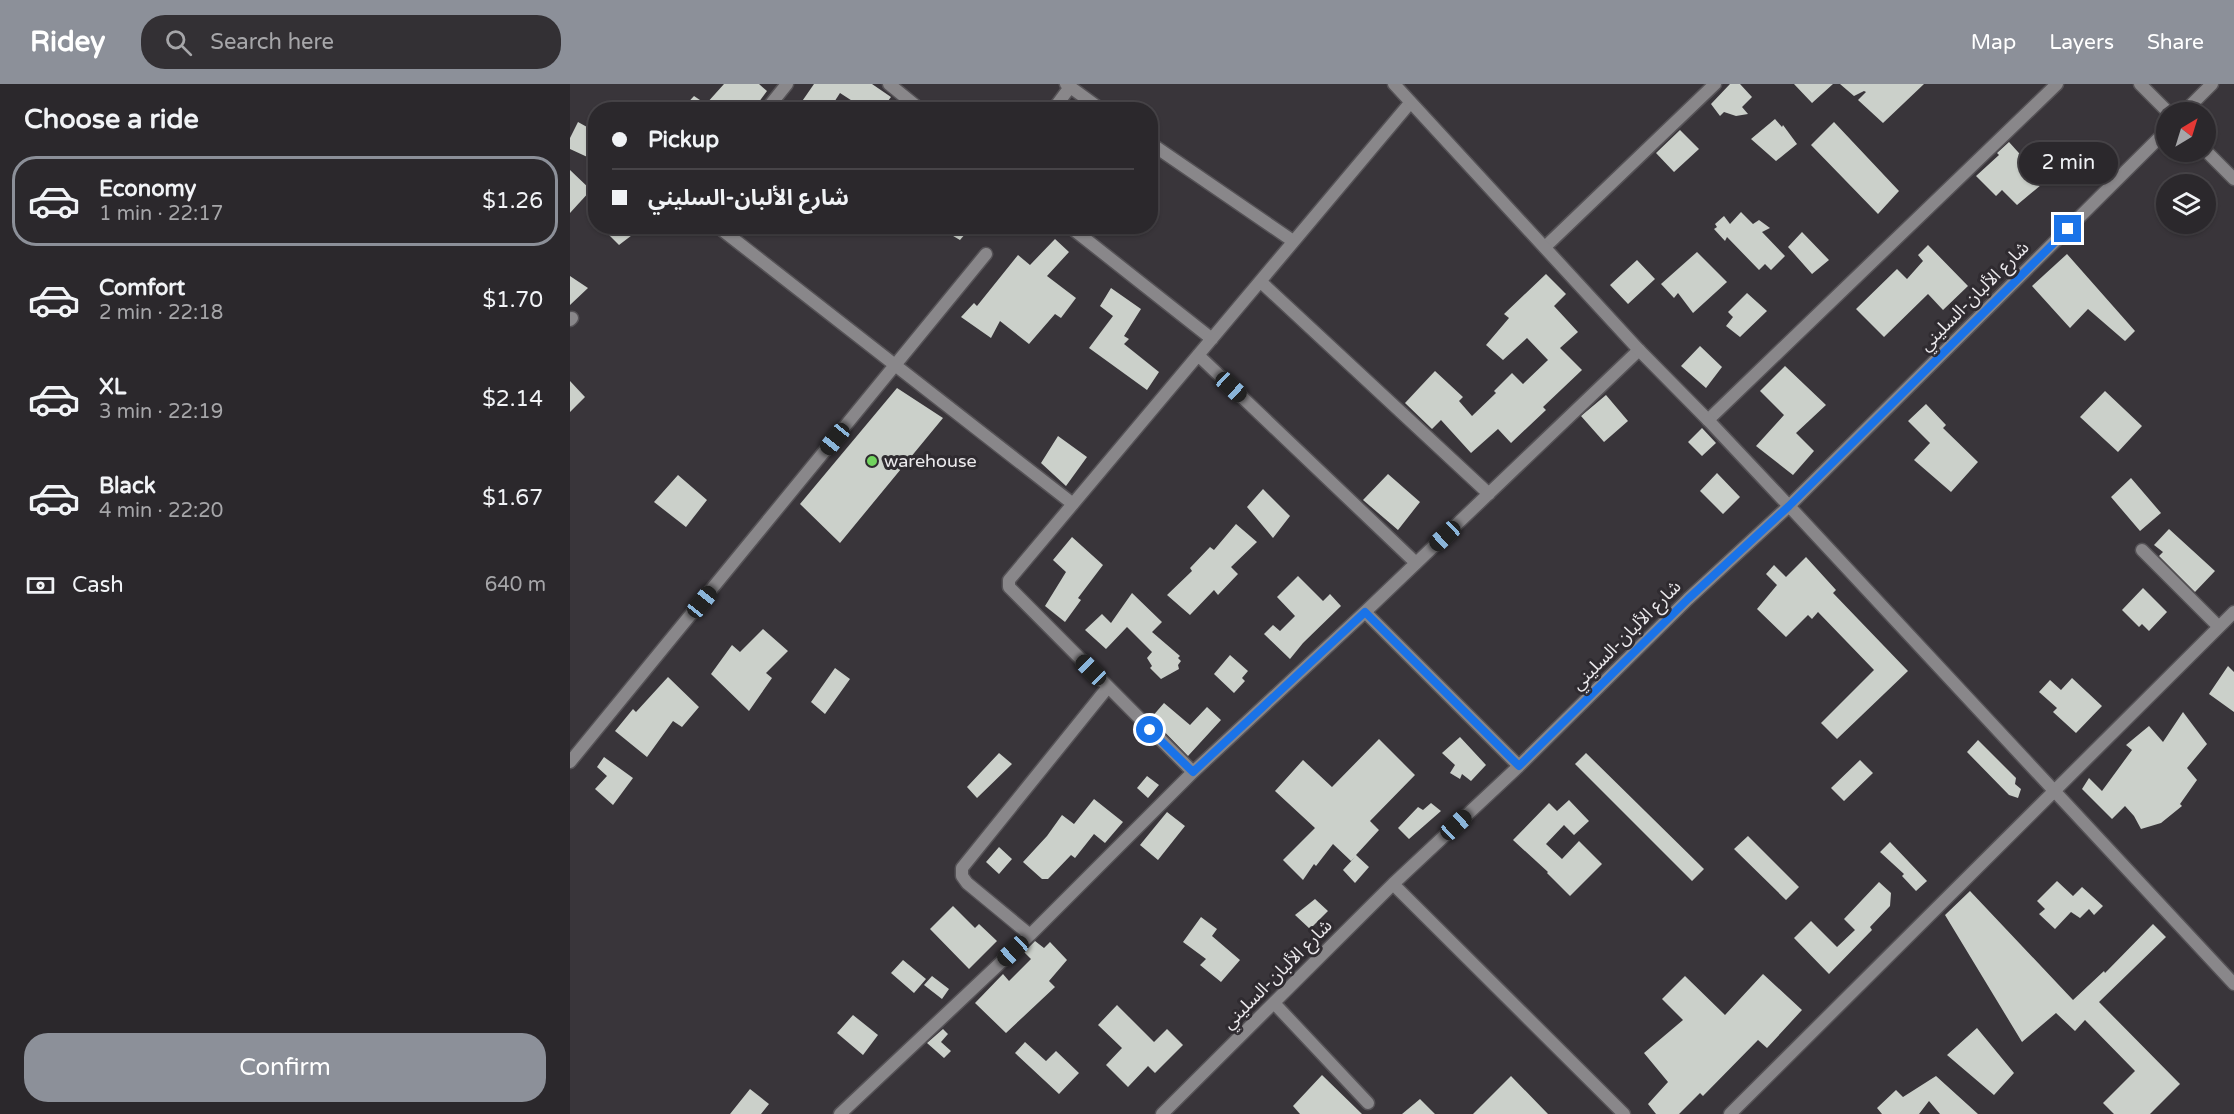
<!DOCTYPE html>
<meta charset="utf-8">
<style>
:root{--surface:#2b282c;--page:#333034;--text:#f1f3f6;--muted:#a6a6a9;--line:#474448;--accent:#8c9099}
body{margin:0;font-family:"Varela Round","Noto Sans Arabic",sans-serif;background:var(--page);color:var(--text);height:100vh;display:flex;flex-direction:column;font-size:22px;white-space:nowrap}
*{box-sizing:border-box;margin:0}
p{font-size:20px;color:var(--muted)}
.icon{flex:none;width:33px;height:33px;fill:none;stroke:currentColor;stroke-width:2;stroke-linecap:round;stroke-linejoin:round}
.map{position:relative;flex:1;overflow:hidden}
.side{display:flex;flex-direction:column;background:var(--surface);width:570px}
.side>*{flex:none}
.top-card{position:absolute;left:18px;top:18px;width:570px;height:132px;border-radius:24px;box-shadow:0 2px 4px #0004,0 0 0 2px var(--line);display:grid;align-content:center;height:132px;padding:0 24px;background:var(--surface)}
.needle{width:39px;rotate:38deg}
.tools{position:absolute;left:1586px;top:18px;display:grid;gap:12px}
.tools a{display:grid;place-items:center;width:60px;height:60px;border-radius:50%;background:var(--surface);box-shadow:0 2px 4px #0004,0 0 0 2px var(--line);font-size:30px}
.end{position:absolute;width:27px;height:27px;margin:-14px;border:8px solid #1a73e8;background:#fff;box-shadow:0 0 0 3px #fff}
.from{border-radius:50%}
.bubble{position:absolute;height:42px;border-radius:21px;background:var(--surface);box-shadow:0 2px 4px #0004,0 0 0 2px var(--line);font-size:20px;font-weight:600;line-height:42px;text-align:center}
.car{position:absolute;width:18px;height:36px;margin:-18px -9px;border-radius:8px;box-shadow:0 0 4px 2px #0007;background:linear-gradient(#222 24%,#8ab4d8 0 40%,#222 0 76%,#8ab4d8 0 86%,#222 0)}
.top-card b{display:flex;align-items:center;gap:21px;height:57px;font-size:22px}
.top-card b+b{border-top:2px solid var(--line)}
.top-card i{width:15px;height:15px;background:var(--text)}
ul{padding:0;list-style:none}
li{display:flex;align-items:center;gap:18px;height:90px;margin:0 12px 9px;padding:0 12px;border:3px solid transparent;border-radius:24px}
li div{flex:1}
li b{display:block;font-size:22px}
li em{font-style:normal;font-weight:600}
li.current{border-color:var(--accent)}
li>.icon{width:54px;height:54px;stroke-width:1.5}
h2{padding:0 24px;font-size:27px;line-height:72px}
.pay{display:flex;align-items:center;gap:15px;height:66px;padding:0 24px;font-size:22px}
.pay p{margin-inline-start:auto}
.primary-button{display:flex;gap:12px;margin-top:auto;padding:12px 24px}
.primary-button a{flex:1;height:69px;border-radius:24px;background:var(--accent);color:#fff;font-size:24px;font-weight:600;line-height:69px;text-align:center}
header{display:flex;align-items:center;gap:36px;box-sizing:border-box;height:84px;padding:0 30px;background:var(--accent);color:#fff}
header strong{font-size:28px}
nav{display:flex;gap:33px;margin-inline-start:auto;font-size:21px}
.search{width:420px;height:54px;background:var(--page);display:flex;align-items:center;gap:15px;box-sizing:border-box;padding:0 21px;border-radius:24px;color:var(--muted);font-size:22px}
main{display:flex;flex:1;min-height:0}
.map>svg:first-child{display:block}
</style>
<header>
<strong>Ridey</strong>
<div class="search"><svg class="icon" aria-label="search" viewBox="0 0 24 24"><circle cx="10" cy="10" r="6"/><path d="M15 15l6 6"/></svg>Search here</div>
<nav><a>Map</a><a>Layers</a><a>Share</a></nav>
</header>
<main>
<section class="side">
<h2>Choose a ride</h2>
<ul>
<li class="current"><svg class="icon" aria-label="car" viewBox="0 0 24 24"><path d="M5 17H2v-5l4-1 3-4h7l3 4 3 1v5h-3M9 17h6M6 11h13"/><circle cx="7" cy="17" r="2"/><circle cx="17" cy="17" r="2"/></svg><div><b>Economy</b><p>1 min · 22:17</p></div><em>$1.26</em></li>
<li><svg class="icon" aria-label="car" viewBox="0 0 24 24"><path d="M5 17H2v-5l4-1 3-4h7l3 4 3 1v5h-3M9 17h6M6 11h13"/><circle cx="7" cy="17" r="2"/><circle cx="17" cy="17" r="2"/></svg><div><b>Comfort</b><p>2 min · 22:18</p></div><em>$1.70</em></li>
<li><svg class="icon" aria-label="car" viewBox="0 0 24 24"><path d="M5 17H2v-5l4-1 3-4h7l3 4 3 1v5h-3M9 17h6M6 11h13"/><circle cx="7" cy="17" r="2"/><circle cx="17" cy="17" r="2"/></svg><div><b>XL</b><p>3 min · 22:19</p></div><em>$2.14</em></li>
<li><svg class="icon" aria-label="car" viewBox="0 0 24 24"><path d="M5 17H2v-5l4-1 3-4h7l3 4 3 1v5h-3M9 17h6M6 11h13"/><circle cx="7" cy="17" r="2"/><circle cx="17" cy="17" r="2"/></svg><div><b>Black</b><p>4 min · 22:20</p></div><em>$1.67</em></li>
</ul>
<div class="pay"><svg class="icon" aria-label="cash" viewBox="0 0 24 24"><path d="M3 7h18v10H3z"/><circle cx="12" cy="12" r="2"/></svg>Cash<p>640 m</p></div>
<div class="primary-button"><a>Confirm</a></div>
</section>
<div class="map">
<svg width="1664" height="1030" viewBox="0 0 1664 1030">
<rect width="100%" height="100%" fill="#39353a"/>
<path fill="#cbd0ca" d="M154 0H189L197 7 183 26H111L124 12 136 20Z
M244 0H302L321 13 318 17 331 26H284L287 20 270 9 259 26H226Z
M1160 0H1170L1182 13 1172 23 1178 30 1166 32 1154 28 1150 32 1141 20Z
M1224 0H1263L1242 19Z
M1270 0H1354L1313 39 1288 16 1296 8 1294 7 1284 12Z
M1205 35 1212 43 1213 41 1227 60 1206 77 1181 55Z
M8 38 26 48V77L0 65V54Z
M1264 38 1329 107 1308 130 1241 61Z
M1110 46 1129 65 1104 88 1086 69Z
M1439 58 1467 89 1462 94 1471 101 1447 121 1432 106 1426 112 1406 92 1429 71 1427 69Z
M0 86 21 106 0 129Z
M1171 128 1183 140 1189 136 1200 144 1192 148 1215 172 1201 186 1195 180 1189 186 1157 153 1155 157 1144 145 1147 143 1145 140 1154 132 1160 140Z
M30 142H74L49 161Z
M366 142H402L390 156Z
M1232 148 1259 176 1242 190 1218 163Z
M485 155 499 168 477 192 506 214 491 234 485 230 459 260 430 237 421 254 391 233 404 219 407 222 448 171 460 181Z
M1358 161 1398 202 1373 226 1358 210 1314 253 1286 225 1327 185 1337 195 1353 177 1348 171Z
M1127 168 1157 198 1123 229 1108 209 1104 214 1091 200Z
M1497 170 1565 247 1555 257 1518 225 1500 244 1462 202Z
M1067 176 1085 195 1058 220 1040 201Z
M976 190 996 210 984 222 1008 248 990 264 1012 286 973 323 976 326 941 359 928 345 901 369 871 336 862 345 835 319 865 287 893 313 889 317 902 332 926 309 924 307 942 289 953 300 978 276 957 254 933 276 916 261 939 234 934 230Z
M0 192 18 204 0 221Z
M541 204 571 225 554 252 559 255 554 260 589 288 577 306 519 264 543 232 530 222Z
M1177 209 1197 227 1170 253 1156 242 1163 233 1158 228Z
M1130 262 1152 283 1136 304 1111 282Z
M1215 282 1256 321 1226 349 1244 367 1223 391 1186 362 1214 331 1190 307Z
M0 297 15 313 0 328Z
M327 304 373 334 270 459 230 420Z
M1535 307 1572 342 1548 368 1510 333Z
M1036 311 1058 337 1034 358 1011 332Z
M1356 320 1376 341 1373 344 1408 378 1381 408 1344 376 1360 359 1338 337Z
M1132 344 1146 359 1132 372 1118 358Z
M488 352 517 373 496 402 471 379Z
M1147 389 1170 413 1153 430 1130 407Z
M818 390 850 418 828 446 793 416Z
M108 391 137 416 116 443 84 418Z
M1561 394 1591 429 1570 447 1541 413Z
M693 405 720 432 703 454 677 423Z
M666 440 687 458 661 483 668 490 648 511 644 506 620 531 597 511 622 487 620 484 640 463 644 466Z
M1599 445 1645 487 1625 508 1589 472 1593 468 1584 461Z
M502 453 533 481 508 514 511 516 495 538 475 522 496 488 483 476Z
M1236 473 1266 506 1263 509 1338 587 1267 655 1251 639 1304 586 1248 528 1242 535 1238 531 1216 553 1187 525 1207 501 1196 490 1204 481 1216 493Z
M728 492 753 517 760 510 771 522 733 559 720 575 694 550 703 541 710 547 725 532 707 513Z
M1573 504 1597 528 1579 547 1572 540 1569 543 1552 526Z
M562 509 592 538 582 548 610 572 608 574 611 577 608 581 609 585 591 595 580 584 582 582 577 574 582 568 557 543 536 565 515 546 532 530 541 539Z
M193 545 218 567 196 589 202 594 179 627 141 590 162 561 170 568Z
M660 571 678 587 672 594 675 597 664 609 644 590Z
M1658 582 1664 588V628L1639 610Z
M265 584 280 595 255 630 241 618Z
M98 593 129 623 112 643 103 637 77 673 45 647 63 625 66 628Z
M1502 594 1532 622 1506 649 1483 628 1487 624 1469 608 1480 596 1491 606Z
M594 619 620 641 637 623 651 636 618 672 581 634Z
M1613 628 1637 660 1617 684 1627 696 1610 720 1612 722 1591 739 1571 745 1564 732 1555 722 1542 735 1512 705 1519 694 1532 707 1562 666 1556 661 1579 642 1593 658Z
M890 653 916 681 901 697 892 690 890 695 880 689 885 681 872 669Z
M809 655 845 691 800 737 809 746 786 771 799 783 785 799 773 786 785 773 781 777 763 760 746 782 744 780 733 796 713 776 745 744 705 707 733 676 762 703Z
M1408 656 1446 694 1445 700 1451 705 1448 714 1439 711 1397 668Z
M429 669 442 680 407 714 397 703Z
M1016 669 1134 785 1122 797 1005 680Z
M34 673 63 694 43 721 25 705 37 692 27 683Z
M1290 676 1303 689 1274 717 1261 704Z
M577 692 589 701 578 714 567 704Z
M524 715 553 738 535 759 524 750 505 774 501 771 478 795H472L453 778 477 752 492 731 504 740Z
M999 716 1019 737 1004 751 994 741 976 760 992 775 1009 757 1032 780 1000 812 977 789 978 788 943 756 979 719 987 727Z
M861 719 871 727 839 755 828 744 848 723 853 726Z
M597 728 615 742 588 776 570 761Z
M1178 752 1229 803 1216 816 1164 765Z
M1320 758 1357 797 1346 807 1332 792 1334 790 1310 768Z
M429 763 442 775 429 790 416 778Z
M1487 797 1503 812 1512 803 1533 822 1524 831 1519 825 1510 834 1501 828 1485 845 1469 830 1475 825 1467 817Z
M1309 798 1321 809 1320 822 1300 843 1302 846 1259 890 1224 854 1241 837 1267 863 1285 846 1274 835Z
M1400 807 1503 916 1534 887 1535 889 1583 840 1596 853 1529 918 1610 1000 1580 1030H1544L1533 1019 1565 987 1515 936 1505 947 1486 929 1452 958 1375 831Z
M745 815 758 827 740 845 725 831Z
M383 822 405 844 409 840 427 857 399 885 360 845Z
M631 833 647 845 642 852 670 876 651 898 630 881 636 875 613 858Z
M465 857 474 864 480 858 497 876 479 897 485 903 436 949 405 919 433 890 439 897 461 875 454 868Z
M333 876 356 895 344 909 321 889Z
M1193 890 1232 926 1197 964 1188 956 1133 1012 1130 1009 1109 1030H1086L1078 1020 1098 998 1074 969 1113 936 1092 915 1115 892 1155 931Z
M362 892 379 905 372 915 354 901Z
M547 921 584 958 597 945 613 961 585 989 578 982 558 1003 536 981 552 964 528 941Z
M283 931 308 951 293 971 267 949Z
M1407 944 1444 989 1424 1011 1377 971Z
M373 945 378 950 371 958 381 967 374 974 357 959Z
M455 958 476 977 486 967 509 989 489 1010 445 969Z
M752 991 792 1030H730L723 1022Z
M941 992 978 1030H903Z
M1366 992 1408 1030H1370L1359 1017 1349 1030H1312L1307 1024 1326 1006 1333 1013Z
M180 1005 199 1020 191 1030H160Z
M850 1015 865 1030H832Z"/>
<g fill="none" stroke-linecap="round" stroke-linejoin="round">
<g stroke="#555256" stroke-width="15">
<path id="minor" d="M319 0 351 26
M496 0 532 26
M1570 0 1598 28
M196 26 217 0
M483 26 500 3
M580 59 723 157
M1635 66 1664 95
M147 142 503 420
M499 142 642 255
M975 163 1145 0
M691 198 919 410
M0 236 2 234
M628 271 846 479
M1138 336 1487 0
M1572 466 1649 543
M795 528 949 682
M0 678 416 170
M623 688 439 503V496L840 19
M823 800 1054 1030
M460 851 397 799 392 792V784L538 603
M704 919 798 1019
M270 1030 460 851 623 688 795 528 1069 266
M592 1030 823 800 949 682 1118 515 1219 422 1664 900
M1160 1030 1664 528"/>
</g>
<g stroke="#555256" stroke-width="15">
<path id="tertiary" d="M824 0 1069 266 1138 336 1219 422 1596 47
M1614 28 1642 0"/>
</g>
<use href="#minor" stroke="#89878a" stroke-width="12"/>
<use href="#tertiary" stroke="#89878a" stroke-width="12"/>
</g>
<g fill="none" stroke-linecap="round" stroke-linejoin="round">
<path stroke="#1a73e8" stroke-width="8" d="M580 646 623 688 795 528 949 682 1118 515 1219 422 1498 145"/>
</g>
<circle fill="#71d35e" stroke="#2f2b30" stroke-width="2" cx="302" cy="377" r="6"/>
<g text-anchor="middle" stroke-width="6" stroke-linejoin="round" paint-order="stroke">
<g font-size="18" fill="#ebe9ec" stroke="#2f2b30">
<text transform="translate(1404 212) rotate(-45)" y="6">شارع الألبان-السليني</text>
<text transform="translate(1056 551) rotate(-45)" y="6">شارع الألبان-السليني</text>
<text transform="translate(707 890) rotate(-45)" y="6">شارع الألبان-السليني</text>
</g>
<g font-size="18" fill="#ebe9ec" stroke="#2f2b30" text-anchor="start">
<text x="314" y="383">warehouse</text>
</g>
</g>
</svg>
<div class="tools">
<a><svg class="needle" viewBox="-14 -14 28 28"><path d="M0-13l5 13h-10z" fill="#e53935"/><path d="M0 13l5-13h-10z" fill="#a6a6a9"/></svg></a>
<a><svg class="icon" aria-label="layers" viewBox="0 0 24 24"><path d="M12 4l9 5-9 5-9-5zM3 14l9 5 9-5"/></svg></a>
</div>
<i class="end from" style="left:580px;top:646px"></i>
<i class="end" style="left:1498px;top:145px"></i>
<div class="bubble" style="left:1449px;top:58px;width:99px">2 min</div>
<i class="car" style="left:661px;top:303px;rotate:133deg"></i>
<i class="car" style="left:265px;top:355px;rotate:219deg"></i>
<i class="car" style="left:875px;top:452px;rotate:227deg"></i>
<i class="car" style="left:132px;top:518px;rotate:39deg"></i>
<i class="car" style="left:521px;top:586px;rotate:315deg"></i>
<i class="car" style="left:886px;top:741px;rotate:47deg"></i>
<i class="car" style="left:443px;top:867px;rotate:227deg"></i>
<div class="top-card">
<b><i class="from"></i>Pickup</b>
<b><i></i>شارع الألبان-السليني</b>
</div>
</div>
</main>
